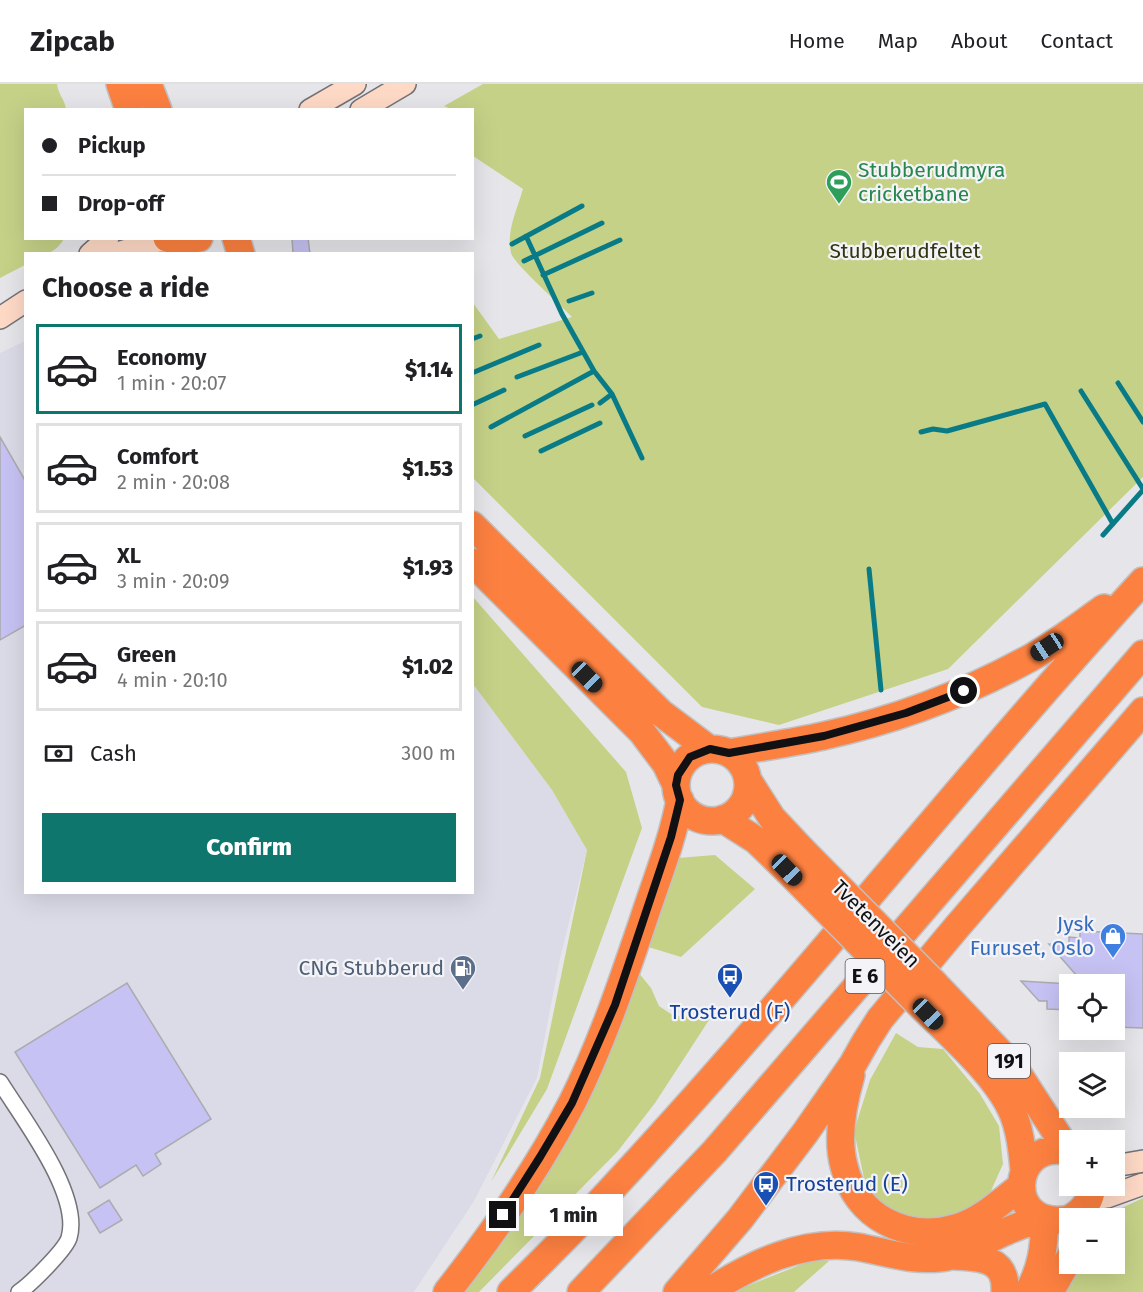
<!DOCTYPE html>
<meta charset="utf-8">
<style>
:root{--surface:#fff;--page:#f2f2f2;--text:#202124;--muted:#757577;--line:#e0e0e0;--accent:#0f766e}
body{margin:0;font-family:"Fira Sans",sans-serif;background:var(--page);color:var(--text);height:100vh;display:flex;flex-direction:column;font-size:22px;white-space:nowrap}
*{box-sizing:border-box;margin:0}
p{font-size:20px;color:var(--muted)}
.icon{flex:none;width:33px;height:33px;fill:none;stroke:currentColor;stroke-width:2;stroke-linecap:round;stroke-linejoin:round}
.map{position:relative;flex:1;overflow:hidden}
.drawer{position:absolute;left:24px;top:168px;width:450px;height:642px;display:flex;flex-direction:column;background:var(--surface);border-radius:0px;box-shadow:0 6px 24px #0002}
.drawer>*{flex:none}
.guide{position:absolute;left:24px;top:24px;width:450px;height:132px;border-radius:0px;box-shadow:0 6px 24px #0002;display:grid;align-content:center;height:132px;padding:0 18px;background:var(--surface)}
.tools{position:absolute;left:1059px;top:890px;display:grid;gap:12px}
.tools a{display:grid;place-items:center;width:66px;height:66px;border-radius:0px;background:var(--surface);box-shadow:0 6px 24px #0002;font-size:30px}
.end{position:absolute;width:27px;height:27px;margin:-14px;border:8px solid #111113;background:#fff;box-shadow:0 0 0 3px #fff}
.from{border-radius:50%}
.bubble{position:absolute;height:42px;border-radius:0px;background:var(--surface);box-shadow:0 6px 24px #0002;font-size:20px;font-weight:800;line-height:42px;text-align:center}
.car{position:absolute;width:18px;height:36px;margin:-18px -9px;border-radius:8px;box-shadow:0 0 4px 2px #0007;background:linear-gradient(#222 24%,#8ab4d8 0 40%,#222 0 76%,#8ab4d8 0 86%,#222 0)}
.guide b{display:flex;align-items:center;gap:21px;height:57px;font-size:22px}
.guide b+b{border-top:2px solid var(--line)}
.guide i{width:15px;height:15px;background:var(--text)}
ul{padding:0;list-style:none}
li{display:flex;align-items:center;gap:18px;height:90px;margin:0 12px 9px;padding:0 6px;border:3px solid var(--line);border-radius:0px}
li div{flex:1}
li b{display:block;font-size:22px}
li em{font-style:normal;font-weight:800}
li.selected{border-color:var(--accent)}
li>.icon{width:54px;height:54px;stroke-width:1.5}
h2{padding:0 18px;font-size:27px;line-height:72px}
.pay{display:flex;align-items:center;gap:15px;height:66px;padding:0 18px;font-size:22px}
.pay p{margin-inline-start:auto}
.button{display:flex;gap:12px;margin-top:auto;padding:12px 18px}
.button a{flex:1;height:69px;border-radius:0px;background:var(--accent);color:#fff;font-size:24px;font-weight:800;line-height:69px;text-align:center}
header{display:flex;align-items:center;gap:36px;box-sizing:border-box;height:84px;padding:0 30px;background:var(--surface);border-bottom:2px solid var(--line)}
header strong{font-size:28px}
nav{display:flex;gap:33px;margin-inline-start:auto;font-size:21px}
.map>svg:first-child{display:block}
</style>
<header>
<strong>Zipcab</strong>
<nav><a>Home</a><a>Map</a><a>About</a><a>Contact</a></nav>
</header>
<div class="map">
<svg width="1143" height="1208" viewBox="0 0 1143 1208">
<rect width="100%" height="100%" fill="#e6e6ea"/>
<path fill="#dbdbe7" d="M25 257 26 808H472L473 600 552 706 587 766 559 879 537 994 474 1117 414 1208H0V269Z"/>
<path fill="#c5d187" d="M0 0H57C58 10 65 16 66 25L26 26V154L64 155C53 172 45 170 26 170L25 181 0 194Z
M483 0H1143V393L948 585 779 641 702 623 473 394V219L499 255 572 233C562 222 513 179 511 169 506 147 517 126 523 105L473 72 472 26 451 25 444 22Z
M473 513 626 688 642 744 547 1005 491 1098 540 994 587 766 552 706 473 600Z
M715 771 755 805 681 873 645 862 678 774Z
M634 883 651 904 659 922 674 932 711 933 655 1019 618 1067 479 1208H452Z
M896 949 918 963 943 965 980 1010 999 1042 1003 1080 990 1109 963 1128 929 1135H910L881 1122 864 1094 854 1047 870 996Z
M1143 1114V1208H1061L1079 1179H1114V1134H1108L1111 1129Z
M815 1175 829 1177 794 1208H732Z"/>
<g fill="none" stroke-linecap="round" stroke-linejoin="round">
<path stroke="#097b87" stroke-width="5" d="M526 152 562 230 594 287 612 310 642 374
M512 160 582 122
M524 177 602 139
M543 191 620 156
M569 217 592 209
M472 255 480 252
M472 289 539 261
M517 293 583 268
M1118 299 1143 338
M1081 307 1143 405
M600 319 612 310
M474 320 504 306
M491 343 594 287
M921 348 933 345 947 347 1045 320 1113 440
M525 352 592 321
M541 367 600 339
M1103 451 1143 406
M869 485 881 606"/>
</g>
<path fill="#c6c2f3" stroke="#ababaf" stroke-width="1.5" d="M292 154H308L310 170H293Z
M0 353 26 398V541L0 556Z
M1080 847 1143 850V944L1114 943V900H1084L1049 860 1069 861V853L1080 854Z
M1021 897 1070 900V926L1047 925V917H1039Z
M127 899 211 1035 155 1070 161 1080 143 1092 136 1081 100 1104 15 968Z
M109 1116 122 1136 100 1149 88 1129Z"/>
<g fill="none" stroke-linecap="round" stroke-linejoin="round">
<g stroke="#737276" stroke-width="18">
<path id="street" d="M0 998C23 1035 82 1111 69 1154 65 1166 30 1201 19 1208"/>
</g>
<g stroke="#737276" stroke-width="24">
<path id="secondary" d="M310 26 355 0
M361 26 405 0
M90 170 108 154
M114 170 150 159 169 155
M0 234 26 217
M1114 1082 1143 1077
M1089 1116 1107 1113 1143 1100"/>
</g>
<g stroke="#c1c1c2" stroke-width="30">
<path id="highway" d="M120 0 129 26
M148 0 158 26
M167 154 179 158 199 154
M236 154 241 170
M472 441 661 629 709 665
M472 478 642 648 666 680 676 701
M676 701a36 36 0 1 1 72 0a36 36 0 1 1-72 0Z
M729 669C760 663 792 659 823 652 896 636 967 609 1032 573 1057 559 1080 541 1104 524
M749 698 772 734 803 767
M723 735 756 756 787 786
M934 899 1013 982 1068 1067
M917 918C947 948 995 989 1012 1027 1020 1045 1022 1066 1024 1085
M851 991C843 1019 836 1053 844 1082 856 1133 906 1158 955 1144 979 1138 1001 1118 1021 1102
M1070 1068C1009 1052 1002 1148 1070 1135
M1071 1134C1084 1126 1091 1117 1092 1101
M954 1172C980 1173 1007 1174 1005 1208
M447 1208C492 1151 538 1084 572 1019 601 961 622 899 643 837 656 797 672 758 680 716
M511 1208C544 1175 577 1143 608 1109 793 911 960 697 1143 497
M581 1208 715 1067 1143 570
M677 1208 740 1135 805 1049 853 980 866 957 880 935 956 844 1143 627
M708 1208C752 1180 804 1154 858 1163 886 1168 911 1177 939 1174 964 1172 985 1156 1007 1147 1018 1142 1030 1138 1041 1134
M1028 1208C1042 1184 1044 1163 1045 1135
M1050 1208 1070 1173"/>
</g>
<use href="#street" stroke="#fff" stroke-width="15"/>
<use href="#secondary" stroke="#fed9c6" stroke-width="21"/>
<use href="#highway" stroke="#fc8040" stroke-width="27"/>
<g stroke="#c1c1c2" stroke-width="30" stroke-linecap="butt">
<path id="highway-bridge" d="M803 767 934 899
M787 786 917 918"/>
</g>
<use href="#highway-bridge" stroke="#fc8040" stroke-width="27"/>
</g>
<g fill="none" stroke-linecap="round" stroke-linejoin="round">
<path stroke="#111113" stroke-width="8" d="M503 1131 540 1073 572 1019 615 921 671 753 680 716 676 701 678 691 690 673 710 665 729 669 824 652 906 629 964 607"/>
</g>
<defs>
<g id="stadium-pin" transform="scale(1.35)"><path d="M0 17L-7.5 6A9.5 9.5 0 1 1 7.5 6Z" fill="#2e9e5b" stroke="#f3f3f8"/><path d="M0-5a6.5 5 0 1 0 0 10a6.5 5 0 1 0 0-10ZM-3.5-1.8h7v3.6h-7Z" fill="#fff"/></g>
<g id="shop-pin" transform="scale(1.35)"><path d="M0 17L-7.5 6A9.5 9.5 0 1 1 7.5 6Z" fill="#3f7fe0" stroke="#f3f3f8"/><path d="M-5-2.5h2.3a2.7 3.5 0 0 1 5.4 0H5L5.5 6h-11ZM-1.5-2.5h3a1.5 2.3 0 0 0-3 0Z" fill="#fff"/></g>
<g id="fuel-pin" transform="scale(1.35)"><path d="M0 17L-7.5 6A9.5 9.5 0 1 1 7.5 6Z" fill="#5c6f8a" stroke="#f3f3f8"/><path d="M-5.5-6h7V0h2V4h1.3V-2.5L3-4.5l.8-.8L6-3V5H2.5V1h-1V6h-7ZM-4.2-4.7v3.2H.2V-4.7Z" fill="#fff"/></g>
<g id="bus-pin" transform="scale(1.35)"><path d="M0 17L-7.5 6A9.5 9.5 0 1 1 7.5 6Z" fill="#1a4fb4" stroke="#f3f3f8"/><path d="M-5-6H5V4H4V6H2V4H-2V6H-4V4H-5ZM-3.5-4V0h7V-4ZM-3.5 1.2v1.5H-2V1.2ZM2 1.2v1.5H3.5V1.2Z" fill="#fff"/></g>
</defs>
<g fill-rule="evenodd">
<use href="#stadium-pin" x="839" y="98"/>
<use href="#shop-pin" x="1113" y="852"/>
<use href="#fuel-pin" x="463" y="884"/>
<use href="#bus-pin" x="730" y="892"/>
<use href="#bus-pin" x="766" y="1100"/>
</g>
<g text-anchor="middle" stroke-width="4.5" stroke-linejoin="round" paint-order="stroke">
<g fill="#f3f3f8" stroke="#555558" stroke-width="1.5">
<rect x="845.5" y="875" width="39" height="34" rx="4.5"/>
<rect x="988" y="960" width="42" height="34" rx="4.5"/>
</g>
<g font-size="20" font-weight="bold" fill="#111113">
<text x="865" y="899">E 6</text>
<text x="1009" y="984">191</text>
</g>
<g font-size="21" fill="#27864d" stroke="#f3f3f8" text-anchor="start">
<text x="858" y="93">Stubberudmyra<tspan x="858" dy="24">cricketbane</tspan></text>
</g>
<g font-size="21" fill="#313611" stroke="#f3f3f8">
<text x="905" y="174">Stubberudfeltet</text>
</g>
<g font-size="21" fill="#111113" stroke="#f3f3f8">
<text transform="translate(876 840) rotate(45)" y="7">Tvetenveien</text>
</g>
<g font-size="21" fill="#366cbe" stroke="#f3f3f8" text-anchor="end">
<text x="1094" y="847">Jysk<tspan x="1094" dy="24">Furuset, Oslo</tspan></text>
</g>
<g font-size="21" fill="#4e5e75" stroke="#f3f3f8" text-anchor="end">
<text x="444" y="891">CNG Stubberud</text>
</g>
<g font-size="21" fill="#164399" stroke="#f3f3f8">
<text x="730" y="935">Trosterud (F)</text>
<text x="786" y="1107" text-anchor="start">Trosterud (E)</text>
</g>
</g>
</svg>
<div class="tools">
<a><svg class="icon" aria-label="locate" viewBox="0 0 24 24"><circle cx="12" cy="12" r="6"/><path d="M12 2v4M12 18v4M2 12h4M18 12h4"/></svg></a>
<a><svg class="icon" aria-label="layers" viewBox="0 0 24 24"><path d="M12 4l9 5-9 5-9-5zM3 14l9 5 9-5"/></svg></a>
<a>+</a>
<a>−</a>
</div>
<i class="end from" style="left:964px;top:607px"></i>
<i class="end" style="left:503px;top:1131px"></i>
<div class="bubble" style="left:524px;top:1110px;width:99px">1 min</div>
<i class="car" style="left:1047px;top:563px;rotate:237deg"></i>
<i class="car" style="left:587px;top:593px;rotate:135deg"></i>
<i class="car" style="left:787px;top:786px;rotate:136deg"></i>
<i class="car" style="left:928px;top:930px;rotate:136deg"></i>
<div class="guide">
<b><i class="from"></i>Pickup</b>
<b><i></i>Drop-off</b>
</div>
<section class="drawer">
<h2>Choose a ride</h2>
<ul>
<li class="selected"><svg class="icon" aria-label="car" viewBox="0 0 24 24"><path d="M5 17H2v-5l4-1 3-4h7l3 4 3 1v5h-3M9 17h6M6 11h13"/><circle cx="7" cy="17" r="2"/><circle cx="17" cy="17" r="2"/></svg><div><b>Economy</b><p>1 min · 20:07</p></div><em>$1.14</em></li>
<li><svg class="icon" aria-label="car" viewBox="0 0 24 24"><path d="M5 17H2v-5l4-1 3-4h7l3 4 3 1v5h-3M9 17h6M6 11h13"/><circle cx="7" cy="17" r="2"/><circle cx="17" cy="17" r="2"/></svg><div><b>Comfort</b><p>2 min · 20:08</p></div><em>$1.53</em></li>
<li><svg class="icon" aria-label="car" viewBox="0 0 24 24"><path d="M5 17H2v-5l4-1 3-4h7l3 4 3 1v5h-3M9 17h6M6 11h13"/><circle cx="7" cy="17" r="2"/><circle cx="17" cy="17" r="2"/></svg><div><b>XL</b><p>3 min · 20:09</p></div><em>$1.93</em></li>
<li><svg class="icon" aria-label="car" viewBox="0 0 24 24"><path d="M5 17H2v-5l4-1 3-4h7l3 4 3 1v5h-3M9 17h6M6 11h13"/><circle cx="7" cy="17" r="2"/><circle cx="17" cy="17" r="2"/></svg><div><b>Green</b><p>4 min · 20:10</p></div><em>$1.02</em></li>
</ul>
<div class="pay"><svg class="icon" aria-label="cash" viewBox="0 0 24 24"><path d="M3 7h18v10H3z"/><circle cx="12" cy="12" r="2"/></svg>Cash<p>300 m</p></div>
<div class="button"><a>Confirm</a></div>
</section>
</div>
